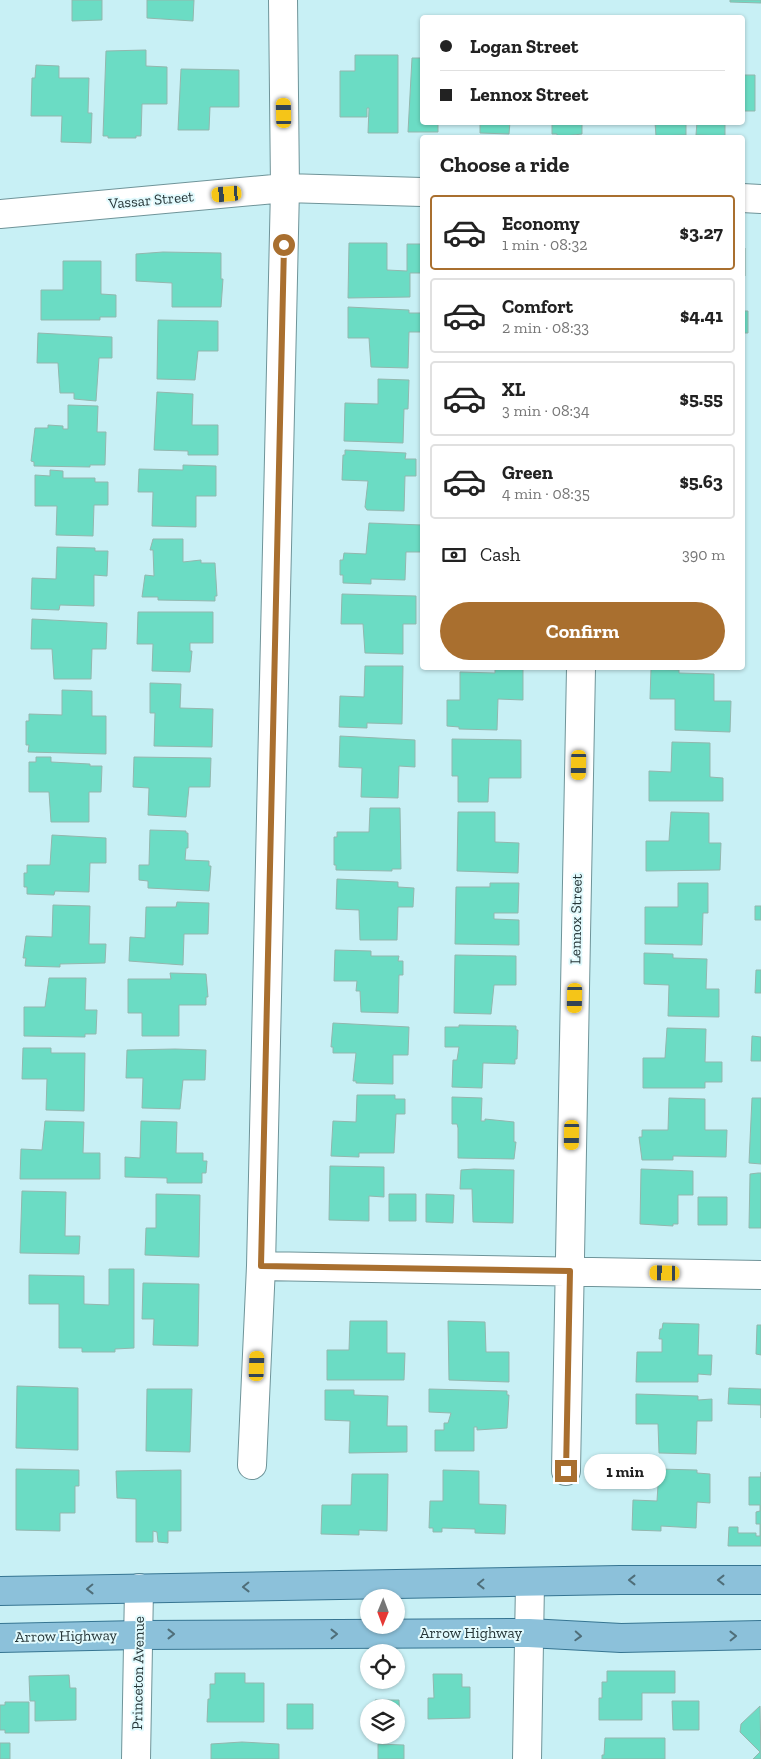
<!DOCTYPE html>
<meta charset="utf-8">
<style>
:root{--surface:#fff;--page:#f2f2f2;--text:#222;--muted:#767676;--line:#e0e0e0;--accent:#a96f2f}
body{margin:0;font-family:"Zilla Slab",serif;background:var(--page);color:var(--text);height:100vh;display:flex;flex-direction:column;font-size:19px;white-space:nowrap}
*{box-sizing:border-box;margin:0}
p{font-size:16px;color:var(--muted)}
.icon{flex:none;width:28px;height:28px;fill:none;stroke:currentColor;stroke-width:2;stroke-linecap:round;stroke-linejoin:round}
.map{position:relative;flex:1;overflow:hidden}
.details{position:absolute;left:420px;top:135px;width:325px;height:535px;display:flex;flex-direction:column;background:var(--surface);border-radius:5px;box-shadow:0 1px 4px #0004}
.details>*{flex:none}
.top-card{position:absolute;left:420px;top:15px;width:325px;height:110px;border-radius:5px;box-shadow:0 1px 4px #0004;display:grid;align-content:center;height:110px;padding:0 20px;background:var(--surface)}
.needle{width:32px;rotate:181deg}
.buttons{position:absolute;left:360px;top:1589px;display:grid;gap:10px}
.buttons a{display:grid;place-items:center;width:45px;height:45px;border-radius:50%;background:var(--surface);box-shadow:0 1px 4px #0004;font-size:25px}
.end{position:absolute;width:22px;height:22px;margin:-11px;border:6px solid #a96f2f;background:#fff;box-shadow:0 0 0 2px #fff}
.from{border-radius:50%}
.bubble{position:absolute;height:35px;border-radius:18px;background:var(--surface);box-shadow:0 1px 4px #0004;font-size:16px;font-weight:700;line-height:35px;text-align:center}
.car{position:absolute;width:15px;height:30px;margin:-15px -8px;border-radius:6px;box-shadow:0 0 4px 1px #0007;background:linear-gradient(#f5c518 24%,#345 0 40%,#f5c518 0 76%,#345 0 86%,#f5c518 0)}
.top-card b{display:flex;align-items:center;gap:18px;height:48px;font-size:19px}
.top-card b+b{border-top:1px solid var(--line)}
.top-card i{width:12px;height:12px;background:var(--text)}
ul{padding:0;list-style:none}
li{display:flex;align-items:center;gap:15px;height:75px;margin:0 10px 8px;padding:0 10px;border:2px solid var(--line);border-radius:5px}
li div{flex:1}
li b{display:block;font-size:19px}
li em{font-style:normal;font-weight:700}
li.on{border-color:var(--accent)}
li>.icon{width:45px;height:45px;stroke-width:1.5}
h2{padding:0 20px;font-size:22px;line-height:60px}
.pay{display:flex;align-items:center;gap:12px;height:55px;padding:0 20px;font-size:19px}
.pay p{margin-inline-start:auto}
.cta{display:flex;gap:10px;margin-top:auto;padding:10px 20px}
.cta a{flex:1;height:58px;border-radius:30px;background:var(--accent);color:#fff;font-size:20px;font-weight:700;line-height:58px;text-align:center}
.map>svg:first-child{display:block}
</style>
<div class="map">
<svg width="761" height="1759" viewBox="0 0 761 1759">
<rect width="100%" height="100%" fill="#c8f0f5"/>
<path fill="#6bdcc4" stroke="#93b7ae" d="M72 0H102V20L72 21Z
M147 0H194L193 21 147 18Z
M730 0H761V3L730 2Z
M146 50V66L167 67V104H142L141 136H136V138H108V136H103L106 51Z
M355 55H398V133H368L369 108H367V117H340V71H355Z
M412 58H422V122H438V132H408Z
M36 65 59 66V78H89L88 113H92L91 143 61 142 62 116H31L32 78H35Z
M181 69 239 70V107H210L209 130H178Z
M742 75H755V111H742Z
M480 122H510L509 134 480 133Z
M552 122H582V134L557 137V134H552Z
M655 122H686V135L656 136Z
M697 122H725V136L696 135Z
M349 243H387V270L407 271V244H422V273H410V297L348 298Z
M742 248H745V276H742Z
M163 252 221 253V279H223L221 307H172V283L136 281V254Z
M63 261H101V294L116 295V317H100V320H41V290H63Z
M348 307 409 310V313H422V332H409L408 368 371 367 369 338H348Z
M742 311H748V333H742Z
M158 320 218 321V351H198L195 380 157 379Z
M38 333 112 337V358H99L96 401 74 399V393H60L58 363H37Z
M378 379 409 380 408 409H404L403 443 344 441 345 403 378 404Z
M157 392 193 394 192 425H218V455H188V451L154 450Z
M68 405 98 406 97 432H106L105 465H90V467L34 466V462L31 461 35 428H48V425L63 426V429H68Z
M345 450 406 453 405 459H416V476H405L404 511 367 510 365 507 368 481 342 480 343 455H345Z
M183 465 216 466V496H196V527L152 526 153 492H138L139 469 183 470Z
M50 470 63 471V478H95V482H108V505H94L93 536 56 535 57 506H35V475L50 476Z
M369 523 422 525V552H406L405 580 371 579V584L343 583V575H340V560H343L344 553 366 554Z
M153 539H183V562L201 560V563H215L217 596H215V601L158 600V597H142L145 575 154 576 153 550H150Z
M57 547 95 548V551H108L107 576 94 575V606L60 605 59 610 31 609 32 578 56 579Z
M342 594 416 596V624H403V654L365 653 363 624H341Z
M138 612H213V643H190V651H192L190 672 152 671 153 644H137Z
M32 619 107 623 106 649H92L91 679H54L52 649H31Z
M365 666H403L402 724 367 723V728L339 727 340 696 364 697Z
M495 668 523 669V700L498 699 497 730 459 729V727L447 726V700H460V672L495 673Z
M651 669 679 670V673L714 674V701H731L730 732 675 730V699H650Z
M150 683 181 684 180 708 213 709 212 747 154 746 155 713H150Z
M62 690 92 691V716H106V754L28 752 29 745H26V721H29V714L62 715Z
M340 736 415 740V767L399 766 398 798 361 797 362 768 339 767Z
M452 739 521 740V778H489L488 802H458V776H452Z
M672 742 710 743V777L723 778V801H649V771L671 772Z
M36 757H51V762L90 764V766H102L101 792H89V822H51L49 792H29V762H36Z
M134 757 211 758 210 787H189L186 817 148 815 149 788 133 787Z
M370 808H400L401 869H392V871L336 870V865H334V837H337V832H369Z
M458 812H495V842L519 843 518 873 457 871Z
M671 812 709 813V843H721L720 870 646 871V841H669Z
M150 830 186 831V833H188V848H186L185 860 209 861V866H211L209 891 148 888V881L139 880V865H149Z
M52 835 106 838V863H90L89 892 55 891 54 895 27 894V887H24V873H27V865H50Z
M337 879 398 882V887L414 888 413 907H398L397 940H360L359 910 336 909Z
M490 883H519L518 913H494V919L519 920V945L455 944 456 887H490Z
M678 883H708V913H703L702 945 645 944V907H678Z
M177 902 209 903 208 934H184L183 965 129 961 130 937 145 938 146 907H176Z
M53 905 90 906 89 944H106L105 963 60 964V967L25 966 26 958H23L26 936 52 937Z
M755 906H761V920H755Z
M335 950 371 951V956H399L398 961H403V975H399L398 1013 361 1012 360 991H356L357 981H334Z
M644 953 673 954V958L707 959 706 989H719V1017L668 1016 669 985 644 984Z
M455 955 516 956V985H494L491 1014 454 1013Z
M756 970H761V993H755Z
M170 973 206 974 208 997H206V1005H179V1036H142V1013H128V979H171Z
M49 978H86L85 1010H97L96 1034H85V1037L24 1036V1007H45Z
M333 1023 409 1027 408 1055H393V1084L356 1083V1081H353L356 1053H333V1047H331Z
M459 1025 516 1026V1030H518L517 1059H515V1064L483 1063 482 1088 452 1087 453 1060H457L459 1047H445V1027H459Z
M667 1028 706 1029 705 1062H722V1082H705V1088H643V1058H665Z
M752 1036 761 1037V1061H751Z
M23 1048H51V1053H85L84 1111 46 1110 47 1079H22Z
M175 1049 206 1050 205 1080H183L180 1109 142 1108 143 1078H126L127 1050Z
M357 1095H395V1099H405V1114H396L394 1153H359V1157L331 1156 333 1121 356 1122Z
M452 1097 482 1098 481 1121H485V1119L514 1122V1142H516L514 1159 458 1158V1128L457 1124H452Z
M669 1098 705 1099V1130H727L726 1157 673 1156V1160H642L639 1137H642V1130H668Z
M752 1098H761V1164L749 1163Z
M45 1121 84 1122 83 1153H100V1179H20L21 1149 42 1150Z
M141 1121 177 1122 176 1153H203V1161H207L206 1173H202V1183H167V1178L125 1177V1157L140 1158Z
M330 1166 384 1167V1197L369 1196V1221L329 1220Z
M474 1169 514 1170 513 1223 473 1222 472 1189H460L461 1170Z
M641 1169 693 1171V1195H678V1224H673V1226L640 1224Z
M758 1173H761V1228H749L750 1174Z
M22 1191 66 1192 65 1236H80L79 1254 20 1253Z
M156 1194 200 1195 199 1257 145 1255 146 1228H156Z
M389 1194H416V1221H389Z
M426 1194 454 1195 453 1223 426 1222Z
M698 1197H727V1225H698Z
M109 1269H134V1348L115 1349V1352H82V1348H59V1304H29V1275L84 1276V1304L109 1305Z
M143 1283 199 1284 198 1346 153 1345 154 1319H142Z
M350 1321H387V1353H405L404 1380H327V1350H349Z
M448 1321 485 1322 486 1352H509V1382L449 1380Z
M663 1323 699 1324 698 1355H712L711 1375 698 1374V1382H636L637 1352H662V1339H659L660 1329H662Z
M757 1325H761V1355L756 1354Z
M17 1386 78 1388V1450L16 1448Z
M729 1388 761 1389V1418V1405L728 1404Z
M147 1389H192L190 1452 146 1451Z
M429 1389 507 1391V1395H509L507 1428 477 1430V1427H474V1451H435V1430H444V1423H448L451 1413 429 1412Z
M325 1390H354V1395L388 1396 387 1426H407V1452L349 1453 350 1421 325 1420Z
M636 1394 698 1396V1400L712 1399V1421H697L696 1454 659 1453 658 1424H636Z
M16 1469 79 1470V1486H75V1513H60V1531L16 1530Z
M659 1469 697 1470V1473L710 1474V1503L697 1502 696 1528 661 1526V1531L632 1530 633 1500 657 1501Z
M181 1470V1531H168V1543L158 1542 157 1532 153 1531V1542H136V1499L117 1498 116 1471Z
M443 1470 479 1471V1504L506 1505 505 1534 475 1533V1529L442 1528V1532H433V1528H429L430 1501H443Z
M761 1472V1546H728L729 1527H738V1533H756V1536H760V1524H756V1512L760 1511V1505H749V1477H761Z
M352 1474H388L387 1531 359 1530V1535L321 1534 322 1505H351Z
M607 1671H675V1693H642V1720H599V1698H602V1682H607Z
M215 1673H245V1683H264V1722H207L208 1699H210V1684H215Z
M433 1674H462V1687H470V1718L428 1719V1698H434Z
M69 1675 70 1688H76V1720L35 1721V1701H30L29 1676Z
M375 1700H399L400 1726H396V1708H376Z
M672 1701H699V1730H673Z
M5 1702H29V1733H5V1730H0V1705H5Z
M287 1704H313V1729H287Z
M760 1706 761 1759H753L760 1752 740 1732 741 1724Z
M605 1738H665V1759H602V1755H604Z
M242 1742 279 1744V1759H211V1744Z
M0 1743H10V1759H0Z
M378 1744 404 1745V1759H378Z"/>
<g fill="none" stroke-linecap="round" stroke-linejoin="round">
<g stroke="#6f9499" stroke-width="30">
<path id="minor" d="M742 198 761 199
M0 214 285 188 422 192
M261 1266 761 1275
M252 1465 261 1266 285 188 283 0
M566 1471 581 668
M136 1759 139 1588
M527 1759 530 1583"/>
</g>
<g stroke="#367592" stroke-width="30">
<path id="major" d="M0 1591 620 1580H761
M0 1638 138 1635 529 1633 621 1638 761 1635"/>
</g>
<use href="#minor" stroke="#fff" stroke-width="28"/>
<use href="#major" stroke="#8cc1da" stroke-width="28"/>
</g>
<defs><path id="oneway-chevron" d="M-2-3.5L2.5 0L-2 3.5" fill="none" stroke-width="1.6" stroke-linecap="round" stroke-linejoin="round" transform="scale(1.25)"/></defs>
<g stroke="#4f6e79">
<use href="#oneway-chevron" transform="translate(632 1580) rotate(180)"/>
<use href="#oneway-chevron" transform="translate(721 1580) rotate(180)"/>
<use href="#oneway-chevron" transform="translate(481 1584) rotate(179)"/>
<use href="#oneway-chevron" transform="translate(246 1587) rotate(179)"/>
<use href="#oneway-chevron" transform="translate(90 1589) rotate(179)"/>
<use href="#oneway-chevron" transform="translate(171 1634)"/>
<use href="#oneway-chevron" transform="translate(334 1634)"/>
<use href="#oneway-chevron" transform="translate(578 1636) rotate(3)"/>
<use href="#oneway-chevron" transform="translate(733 1636) rotate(-1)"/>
</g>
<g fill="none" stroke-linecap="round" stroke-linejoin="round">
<path stroke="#a96f2f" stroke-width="6" d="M284 245 261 1266 570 1271 566 1471"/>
</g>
<g text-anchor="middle" stroke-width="4" stroke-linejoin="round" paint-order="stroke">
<g font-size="15" fill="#263638" stroke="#e2fafd">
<text transform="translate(151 200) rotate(-5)" y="5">Vassar Street</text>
<text transform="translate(576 919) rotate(-89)" y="5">Lennox Street</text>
<text x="471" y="1638">Arrow Highway</text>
<text transform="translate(66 1636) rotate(-1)" y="5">Arrow Highway</text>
<text transform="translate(138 1673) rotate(-89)" y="5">Princeton Avenue</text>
</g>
</g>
</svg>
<div class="buttons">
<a><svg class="needle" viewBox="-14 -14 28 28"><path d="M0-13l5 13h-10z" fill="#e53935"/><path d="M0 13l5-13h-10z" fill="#767676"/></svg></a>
<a><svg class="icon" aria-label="locate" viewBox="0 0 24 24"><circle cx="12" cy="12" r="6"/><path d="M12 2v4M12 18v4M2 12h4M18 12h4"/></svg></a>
<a><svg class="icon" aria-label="layers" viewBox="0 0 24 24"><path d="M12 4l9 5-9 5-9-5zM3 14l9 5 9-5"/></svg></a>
</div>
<i class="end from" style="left:284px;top:245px"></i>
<i class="end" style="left:566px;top:1471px"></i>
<div class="bubble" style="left:584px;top:1454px;width:82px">1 min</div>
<i class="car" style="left:284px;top:113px;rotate:359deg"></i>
<i class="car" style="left:227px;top:194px;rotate:265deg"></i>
<i class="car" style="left:579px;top:765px;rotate:181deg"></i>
<i class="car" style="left:575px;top:998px;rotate:181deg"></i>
<i class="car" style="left:572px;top:1135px;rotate:181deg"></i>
<i class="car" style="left:665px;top:1273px;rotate:271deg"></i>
<i class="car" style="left:257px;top:1366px;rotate:2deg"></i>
<div class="top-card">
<b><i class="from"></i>Logan Street</b>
<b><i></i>Lennox Street</b>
</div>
<section class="details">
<h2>Choose a ride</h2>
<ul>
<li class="on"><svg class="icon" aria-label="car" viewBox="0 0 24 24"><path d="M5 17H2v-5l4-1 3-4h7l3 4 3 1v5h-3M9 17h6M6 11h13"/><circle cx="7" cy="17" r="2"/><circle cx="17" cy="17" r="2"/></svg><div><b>Economy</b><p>1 min · 08:32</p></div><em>$3.27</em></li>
<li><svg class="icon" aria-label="car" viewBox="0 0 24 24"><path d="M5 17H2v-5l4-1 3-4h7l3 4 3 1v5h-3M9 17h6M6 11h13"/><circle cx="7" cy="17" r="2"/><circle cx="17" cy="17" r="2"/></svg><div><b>Comfort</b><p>2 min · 08:33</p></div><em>$4.41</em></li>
<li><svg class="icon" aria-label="car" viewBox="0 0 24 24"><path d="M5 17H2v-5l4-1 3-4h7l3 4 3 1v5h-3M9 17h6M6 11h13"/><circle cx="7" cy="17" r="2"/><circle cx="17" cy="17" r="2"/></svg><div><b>XL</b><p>3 min · 08:34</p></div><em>$5.55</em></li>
<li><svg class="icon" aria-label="car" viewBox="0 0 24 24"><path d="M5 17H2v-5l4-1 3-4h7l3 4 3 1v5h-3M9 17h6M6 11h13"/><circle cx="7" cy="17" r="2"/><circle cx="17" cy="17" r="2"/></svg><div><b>Green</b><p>4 min · 08:35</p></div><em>$5.63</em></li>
</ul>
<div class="pay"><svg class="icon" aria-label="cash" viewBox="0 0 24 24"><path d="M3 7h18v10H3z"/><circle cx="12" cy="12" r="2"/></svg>Cash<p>390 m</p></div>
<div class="cta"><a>Confirm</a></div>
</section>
</div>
